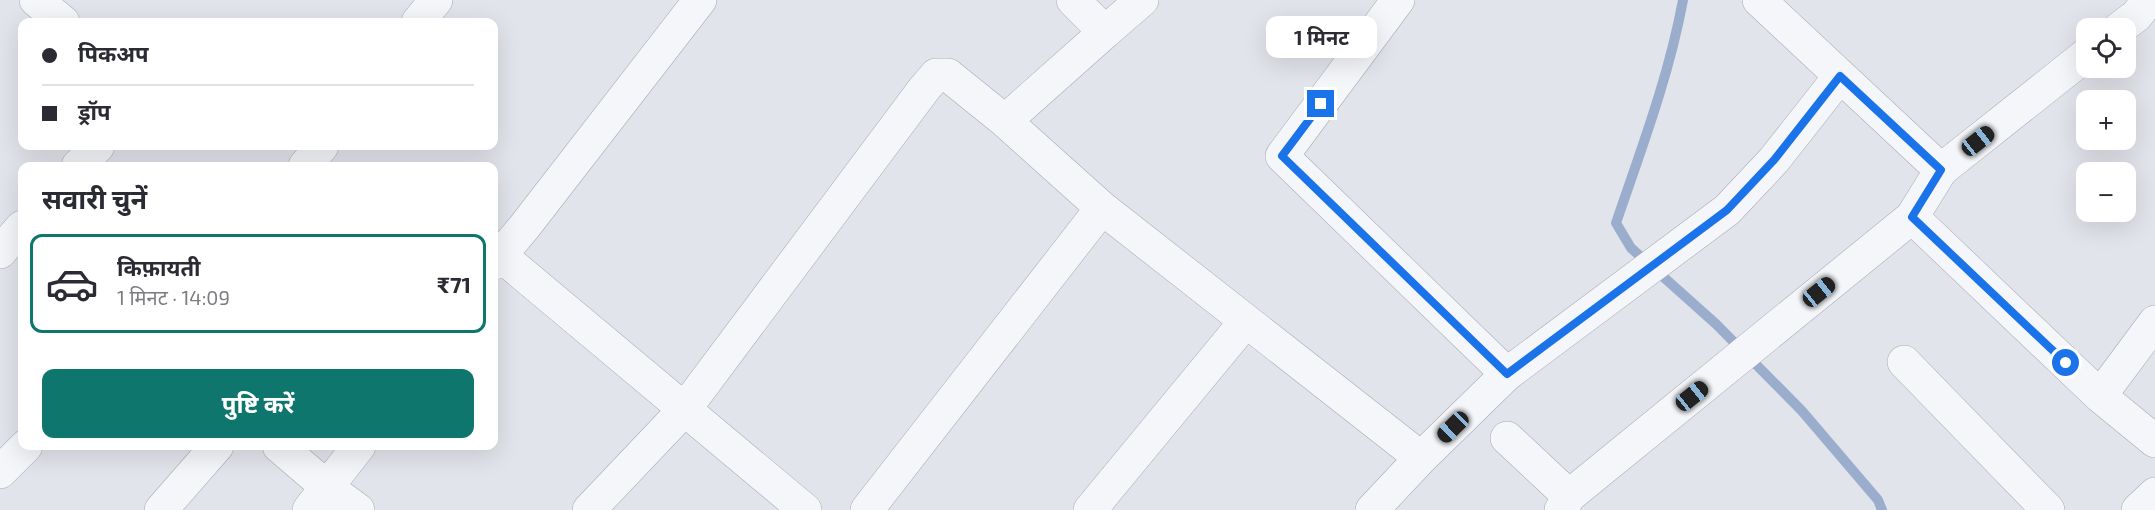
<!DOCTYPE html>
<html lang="hi">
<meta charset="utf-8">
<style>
:root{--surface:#fff;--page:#f7f7f7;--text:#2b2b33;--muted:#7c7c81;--line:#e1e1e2;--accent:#0f766e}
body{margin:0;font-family:"Exo 2","Noto Sans Devanagari",sans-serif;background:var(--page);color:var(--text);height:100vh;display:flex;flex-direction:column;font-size:22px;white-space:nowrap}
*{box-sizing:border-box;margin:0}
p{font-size:20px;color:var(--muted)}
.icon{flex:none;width:33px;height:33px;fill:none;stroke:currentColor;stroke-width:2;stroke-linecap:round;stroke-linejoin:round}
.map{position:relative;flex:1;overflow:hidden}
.side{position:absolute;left:18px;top:162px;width:480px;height:288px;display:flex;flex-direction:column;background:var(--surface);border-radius:12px;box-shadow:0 6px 24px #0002}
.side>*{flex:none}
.banner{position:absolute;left:18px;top:18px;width:480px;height:132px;border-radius:12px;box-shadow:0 6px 24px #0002;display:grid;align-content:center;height:132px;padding:0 24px;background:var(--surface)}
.buttons{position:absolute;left:2076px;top:18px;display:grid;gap:12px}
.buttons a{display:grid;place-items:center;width:60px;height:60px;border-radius:12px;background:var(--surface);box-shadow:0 6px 24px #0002;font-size:30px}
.end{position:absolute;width:27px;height:27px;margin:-14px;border:8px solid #1a73e8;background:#fff;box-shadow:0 0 0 3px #fff}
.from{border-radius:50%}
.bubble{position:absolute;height:42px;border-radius:12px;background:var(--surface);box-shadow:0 6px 24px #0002;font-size:20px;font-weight:700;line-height:42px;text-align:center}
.car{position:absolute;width:18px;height:36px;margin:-18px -9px;border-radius:8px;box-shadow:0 0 4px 2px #0007;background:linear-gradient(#222 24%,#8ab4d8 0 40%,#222 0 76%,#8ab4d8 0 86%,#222 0)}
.banner b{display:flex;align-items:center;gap:21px;height:57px;font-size:22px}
.banner b+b{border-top:2px solid var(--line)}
.banner i{width:15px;height:15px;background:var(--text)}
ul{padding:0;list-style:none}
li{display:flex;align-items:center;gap:18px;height:99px;margin:0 12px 9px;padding:0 12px;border:3px solid transparent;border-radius:12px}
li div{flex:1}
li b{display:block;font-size:22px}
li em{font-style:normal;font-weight:700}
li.on{border-color:var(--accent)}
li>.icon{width:54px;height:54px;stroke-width:1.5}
h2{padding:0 24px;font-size:27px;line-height:72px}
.action{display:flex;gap:12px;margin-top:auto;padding:12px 24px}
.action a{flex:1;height:69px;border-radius:12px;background:var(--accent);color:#fff;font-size:24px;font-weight:700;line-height:69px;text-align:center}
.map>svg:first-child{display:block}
</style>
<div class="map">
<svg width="2155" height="510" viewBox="0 0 2155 510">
<rect width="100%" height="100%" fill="#e2e4eb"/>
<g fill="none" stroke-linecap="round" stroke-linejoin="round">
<path stroke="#9aadcd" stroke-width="10" d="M1683 0C1669 76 1641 150 1616 223L1631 248 1716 324 1802 411 1878 500 1882 510"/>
<g stroke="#a6aab6" stroke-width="34">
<path id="minor" d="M36 0 63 22
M1073 0 1105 32 1142 0
M1398 0 1282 156 1507 374 1421 458
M1759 0 1941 170 1912 217 2100 396 2155 441
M418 22 436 0
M2120 28 2136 16 2149 0
M1105 32 1005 121 1102 208 1421 458 1372 510
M78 166 98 146
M305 166 322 146
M1941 170 2086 55
M0 252 22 227
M500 255 805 510
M494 263 525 226 700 0
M1904 362 2048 510
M1507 374 1727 210 1774 160 1840 76
M2100 396 2155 322
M1507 438 1569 496 1561 510
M279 446 328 488 358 510
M0 472 26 446
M1569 496 1912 217
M161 510 217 446
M309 510 359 446
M589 510 684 410 924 89 936 75H948L1005 121
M867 510 1102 208
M1090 510 1246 321
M2138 510 2155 494"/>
</g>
<use href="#minor" stroke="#f5f6f9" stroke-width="33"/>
</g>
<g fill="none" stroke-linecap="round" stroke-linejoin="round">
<path stroke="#1a73e8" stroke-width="8" d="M1321 104 1282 156 1507 374 1727 210 1774 160 1840 76 1941 170 1912 217 2066 363"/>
</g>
</svg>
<div class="buttons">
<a><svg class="icon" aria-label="locate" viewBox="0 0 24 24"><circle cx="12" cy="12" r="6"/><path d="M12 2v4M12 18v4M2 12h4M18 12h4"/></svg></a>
<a>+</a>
<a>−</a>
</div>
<i class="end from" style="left:2066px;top:363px"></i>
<i class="end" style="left:1321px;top:104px"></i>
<div class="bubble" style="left:1266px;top:16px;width:111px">1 मिनट</div>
<i class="car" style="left:1978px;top:141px;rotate:52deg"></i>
<i class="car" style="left:1819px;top:292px;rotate:51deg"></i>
<i class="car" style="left:1692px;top:396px;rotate:51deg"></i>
<i class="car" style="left:1453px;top:427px;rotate:226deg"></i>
<div class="banner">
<b><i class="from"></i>पिकअप</b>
<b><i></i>ड्रॉप</b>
</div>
<section class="side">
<h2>सवारी चुनें</h2>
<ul>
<li class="on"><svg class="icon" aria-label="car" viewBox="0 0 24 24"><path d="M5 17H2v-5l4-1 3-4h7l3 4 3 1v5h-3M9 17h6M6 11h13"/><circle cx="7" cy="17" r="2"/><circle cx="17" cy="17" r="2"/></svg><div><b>किफ़ायती</b><p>1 मिनट · 14:09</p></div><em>₹71</em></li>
</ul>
<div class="action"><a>पुष्टि करें</a></div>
</section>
</div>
